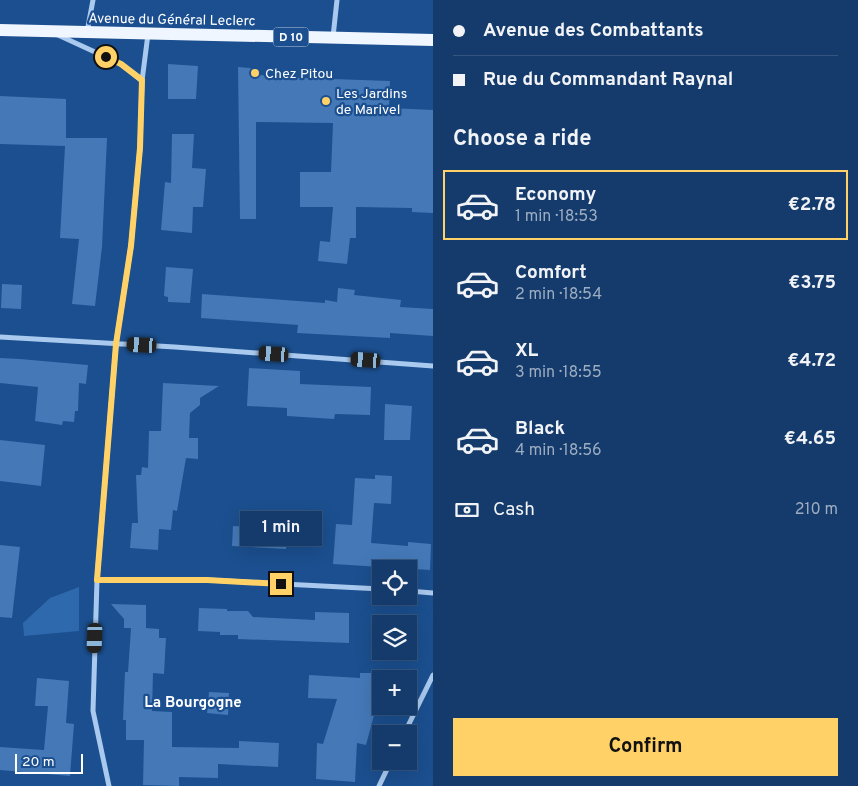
<!DOCTYPE html>
<meta charset="utf-8">
<style>
:root{--surface:#143b6b;--page:#1d4271;--text:#f1f3f6;--muted:#9dadc1;--line:#33557e;--accent:#ffd166}
body{margin:0;font-family:Overpass,sans-serif;background:var(--page);color:var(--text);height:100vh;display:flex;flex-direction:column;font-size:19px;white-space:nowrap}
*{box-sizing:border-box;margin:0}
p{font-size:16px;color:var(--muted)}
.icon{flex:none;width:28px;height:28px;fill:none;stroke:currentColor;stroke-width:2;stroke-linecap:round;stroke-linejoin:round}
.map{position:relative;flex:1;overflow:hidden}
.drawer{display:flex;flex-direction:column;background:var(--surface);width:425px}
.drawer>*{flex:none}
.top-card{display:grid;align-content:center;height:110px;padding:0 20px;background:var(--surface)}
.buttons{position:absolute;left:372px;top:560px;display:grid;gap:10px}
.buttons a{display:grid;place-items:center;width:45px;height:45px;border-radius:0px;background:var(--surface);box-shadow:0 5px 20px #0002,0 0 0 1px var(--line);font-size:25px}
.scale{position:absolute;left:15px;bottom:12px;width:68px;box-sizing:border-box;padding-left:5px;border:2px solid #fff;border-top:0;font-size:14px;line-height:18px;white-space:nowrap;color:#fff;-webkit-text-stroke:4px #1b4f8f;paint-order:stroke}
.end{position:absolute;width:22px;height:22px;margin:-11px;border:6px solid #ffd166;background:#111;box-shadow:0 0 0 2px #111}
.from{border-radius:50%}
.bubble{position:absolute;height:35px;border-radius:0px;background:var(--surface);box-shadow:0 5px 20px #0002,0 0 0 1px var(--line);font-size:16px;font-weight:700;line-height:35px;text-align:center}
.car{position:absolute;width:15px;height:30px;margin:-15px -8px;border-radius:6px;box-shadow:0 0 4px 1px #0007;background:linear-gradient(#222 24%,#8ab4d8 0 40%,#222 0 76%,#8ab4d8 0 86%,#222 0)}
.top-card b{display:flex;align-items:center;gap:18px;height:48px;font-size:19px}
.top-card b+b{border-top:1px solid var(--line)}
.top-card i{width:12px;height:12px;background:var(--text)}
ul{padding:0;list-style:none}
li{display:flex;align-items:center;gap:15px;height:70px;margin:0 10px 8px;padding:0 10px;border:2px solid transparent;border-radius:0px}
li div{flex:1}
li b{display:block;font-size:19px}
li em{font-style:normal;font-weight:700}
li.current{border-color:var(--accent)}
li>.icon{width:45px;height:45px;stroke-width:1.5}
h2{padding:0 20px;font-size:22px;line-height:60px}
.pay{display:flex;align-items:center;gap:12px;height:55px;padding:0 20px;font-size:19px}
.pay p{margin-inline-start:auto}
.button{display:flex;gap:10px;margin-top:auto;padding:10px 20px}
.button a{flex:1;height:58px;border-radius:0px;background:var(--accent);color:#111;font-size:20px;font-weight:700;line-height:58px;text-align:center}
main{display:flex;flex:1;min-height:0}
.map>svg:first-child{display:block}
</style>
<main>
<div class="map">
<svg width="433" height="786" viewBox="0 0 433 786">
<rect width="100%" height="100%" fill="#1b4f8f"/>
<path fill="#2e69ad" d="M79 587V631L24 636 23 623 50 598Z"/>
<path fill="#4478b7" d="M168 64 198 66 196 99H168Z
M238 67 250 68 261 75 275 77 390 81 389 108 433 110V213L412 212V208L356 207V238H350L347 264 318 261 320 241 330 242 333 207H300V172H331L333 123 256 122V219H240Z
M0 96 66 99V138H107L102 247 95 306 72 304 79 239 60 238 65 146 0 144Z
M172 134H194L192 168 206 169 203 207H193L192 233 161 230 165 182 171 183Z
M166 267 193 269 190 303 168 302V297L164 296Z
M2 284 22 285 21 309 1 308Z
M338 288 355 290 354 295 401 300 400 307 433 309V336L390 333V338L297 333 298 325 201 318 202 294 325 303V300L337 302Z
M0 358 20 359 88 365 86 384 79 383 78 411H75L74 422 63 421 62 425 35 421 38 387 0 383Z
M249 368 300 371V384L371 387 370 415 335 414 334 419 287 416V408L247 406Z
M163 383 219 386 200 398V405L190 413 189 438H198V459L186 458 177 511 173 510 171 530 159 529 158 550 130 548 132 523H138L136 475H141L142 467 148 468 149 431H161Z
M385 404 412 406 410 440H384Z
M0 440 45 445 41 486 0 481Z
M375 475 392 476 391 504 374 503 371 543 408 546V542L431 544 430 570 333 564 336 524 352 525 355 478 375 479Z
M248 514 288 516 286 549 232 546 233 526 248 527Z
M0 545 20 547 12 618 0 617Z
M111 604 146 605V628L159 629V638H166L164 674 153 673 152 711 172 712V747L239 748V741L279 743 278 767 218 764V778L179 777V786L143 785 144 740H126V720H123L125 672H128L131 628H124V619Z
M199 608 227 609V611H248L253 617 315 620V612L349 613V643L238 639V635H220V632L198 631Z
M360 673H397V679H381V704H377L366 745 357 743 355 782 316 779 317 743 323 744 337 699 308 698 309 675 360 678Z
M37 678 69 681 66 723 74 724 70 776 0 770V747L44 750 48 706H35Z
M209 692 229 693 228 715 207 713Z"/>
<g fill="none" stroke-linecap="round" stroke-linejoin="round">
<path stroke="#a9c9ee" stroke-width="5" d="M87 32 93 0
M58 35 121 64 142 81
M333 37 337 0
M0 337 175 347 433 366
M97 580H207L381 589
M409 591 433 593
M404 734 433 675
M109 786 93 711 97 580 116 344 131 246 140 148 142 81 148 34
M379 786 391 761"/>
<path stroke="#f0f6ff" stroke-width="12" d="M0 30 433 40"/>
</g>
<g fill="none" stroke-linecap="round" stroke-linejoin="round">
<path stroke="#ffd166" stroke-width="6" d="M106 57 121 64 142 80 140 148 131 246 116 344 97 580H207L281 584"/>
</g>
<g fill="#ffd166" stroke="#1b4f8f" stroke-width="2">
<circle cx="255" cy="73" r="5"/>
<circle cx="326" cy="101" r="5"/>
</g>
<g text-anchor="middle" stroke-width="4.5" stroke-linejoin="round" paint-order="stroke">
<rect fill="#1b4f8f" stroke="#bbcadd" stroke-width="1" x="273.5" y="27.5" width="35" height="19" rx="4"/>
<g font-size="12" font-weight="bold" fill="#fff">
<text x="291" y="41">D 10</text>
</g>
<g font-size="14" fill="#fff" stroke="#1b4f8f">
<text transform="translate(172 19) rotate(1)" y="5">Avenue du Général Leclerc</text>
</g>
<g font-size="14" fill="#fff" stroke="#1b4f8f" text-anchor="start">
<text x="265" y="78">Chez Pitou</text>
<text x="336" y="98">Les Jardins<tspan x="336" dy="16">de Marivel</tspan></text>
</g>
<g font-size="15" font-weight="bold" fill="#fff" stroke="#1b4f8f">
<text x="193" y="707">La Bourgogne</text>
</g>
</g>
</svg>
<div class="buttons">
<a><svg class="icon" aria-label="locate" viewBox="0 0 24 24"><circle cx="12" cy="12" r="6"/><path d="M12 2v4M12 18v4M2 12h4M18 12h4"/></svg></a>
<a><svg class="icon" aria-label="layers" viewBox="0 0 24 24"><path d="M12 4l9 5-9 5-9-5zM3 14l9 5 9-5"/></svg></a>
<a>+</a>
<a>−</a>
</div>
<div class="scale">20 m</div>
<i class="end from" style="left:106px;top:57px"></i>
<i class="end" style="left:281px;top:584px"></i>
<div class="bubble" style="left:240px;top:511px;width:82px">1 min</div>
<i class="car" style="left:142px;top:345px;rotate:273deg"></i>
<i class="car" style="left:274px;top:354px;rotate:274deg"></i>
<i class="car" style="left:366px;top:360px;rotate:274deg"></i>
<i class="car" style="left:95px;top:638px;rotate:182deg"></i>
</div>
<section class="drawer">
<div class="top-card">
<b><i class="from"></i>Avenue des Combattants</b>
<b><i></i>Rue du Commandant Raynal</b>
</div>
<h2>Choose a ride</h2>
<ul>
<li class="current"><svg class="icon" aria-label="car" viewBox="0 0 24 24"><path d="M5 17H2v-5l4-1 3-4h7l3 4 3 1v5h-3M9 17h6M6 11h13"/><circle cx="7" cy="17" r="2"/><circle cx="17" cy="17" r="2"/></svg><div><b>Economy</b><p>1 min · 18:53</p></div><em>€2.78</em></li>
<li><svg class="icon" aria-label="car" viewBox="0 0 24 24"><path d="M5 17H2v-5l4-1 3-4h7l3 4 3 1v5h-3M9 17h6M6 11h13"/><circle cx="7" cy="17" r="2"/><circle cx="17" cy="17" r="2"/></svg><div><b>Comfort</b><p>2 min · 18:54</p></div><em>€3.75</em></li>
<li><svg class="icon" aria-label="car" viewBox="0 0 24 24"><path d="M5 17H2v-5l4-1 3-4h7l3 4 3 1v5h-3M9 17h6M6 11h13"/><circle cx="7" cy="17" r="2"/><circle cx="17" cy="17" r="2"/></svg><div><b>XL</b><p>3 min · 18:55</p></div><em>€4.72</em></li>
<li><svg class="icon" aria-label="car" viewBox="0 0 24 24"><path d="M5 17H2v-5l4-1 3-4h7l3 4 3 1v5h-3M9 17h6M6 11h13"/><circle cx="7" cy="17" r="2"/><circle cx="17" cy="17" r="2"/></svg><div><b>Black</b><p>4 min · 18:56</p></div><em>€4.65</em></li>
</ul>
<div class="pay"><svg class="icon" aria-label="cash" viewBox="0 0 24 24"><path d="M3 7h18v10H3z"/><circle cx="12" cy="12" r="2"/></svg>Cash<p>210 m</p></div>
<div class="button"><a>Confirm</a></div>
</section>
</main>
